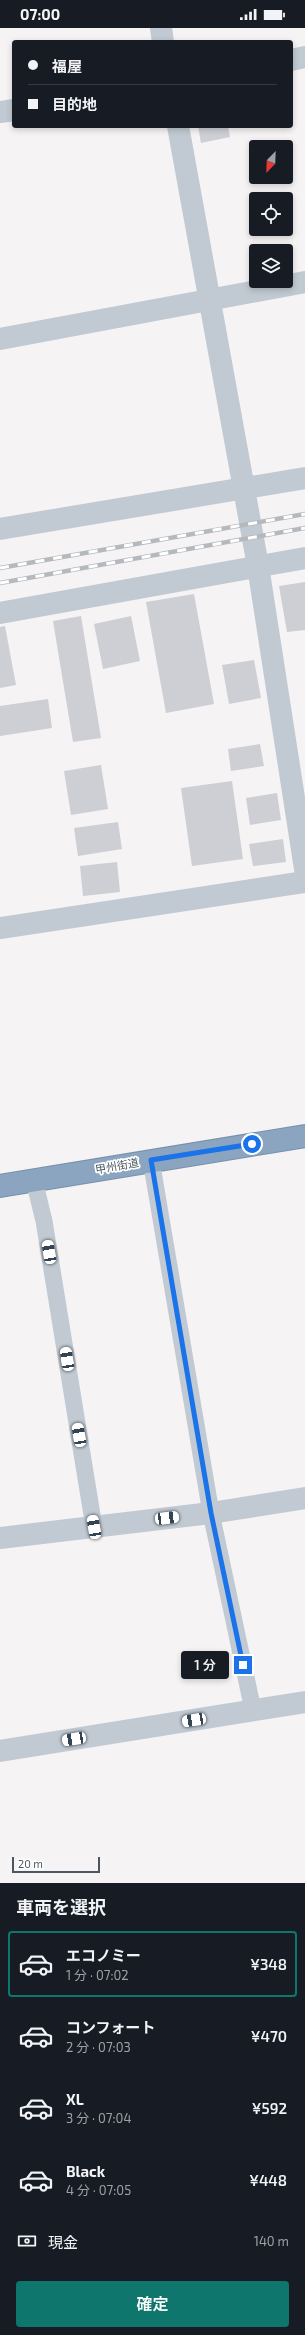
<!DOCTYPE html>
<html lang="ja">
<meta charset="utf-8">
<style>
:root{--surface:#171b24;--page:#20242c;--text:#f1f3f6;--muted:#9ea1a6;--line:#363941;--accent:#0f766e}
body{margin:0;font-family:"Exo 2","Noto Sans JP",sans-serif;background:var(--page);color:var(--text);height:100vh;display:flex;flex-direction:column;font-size:15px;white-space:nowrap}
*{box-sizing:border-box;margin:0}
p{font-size:13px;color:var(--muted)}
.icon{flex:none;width:22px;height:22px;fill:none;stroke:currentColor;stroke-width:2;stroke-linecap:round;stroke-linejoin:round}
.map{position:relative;height:1855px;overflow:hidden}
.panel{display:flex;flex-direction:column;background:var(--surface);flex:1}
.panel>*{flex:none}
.top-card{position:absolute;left:12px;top:12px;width:281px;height:88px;border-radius:4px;box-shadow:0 2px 6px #0003;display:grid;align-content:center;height:88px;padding:0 16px;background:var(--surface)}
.needle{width:26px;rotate:203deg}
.buttons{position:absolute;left:249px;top:112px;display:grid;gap:8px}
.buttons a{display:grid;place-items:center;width:44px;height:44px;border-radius:4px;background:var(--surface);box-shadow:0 2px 6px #0003;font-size:20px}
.scale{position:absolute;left:12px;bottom:10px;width:88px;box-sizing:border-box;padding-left:4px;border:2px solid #4a5661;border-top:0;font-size:11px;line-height:14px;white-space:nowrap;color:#4a5661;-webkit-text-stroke:3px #fff;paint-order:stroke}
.end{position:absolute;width:18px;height:18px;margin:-9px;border:5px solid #1a73e8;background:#fff;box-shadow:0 0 0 2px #fff}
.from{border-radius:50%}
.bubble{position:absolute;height:28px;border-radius:4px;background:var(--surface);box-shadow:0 2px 6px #0003;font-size:13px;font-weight:600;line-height:28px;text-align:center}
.car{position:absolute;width:12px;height:24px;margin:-12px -6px;border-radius:5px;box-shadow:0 0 3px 1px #0007;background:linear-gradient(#fff 24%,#345 0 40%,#fff 0 76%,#345 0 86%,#fff 0)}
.top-card b{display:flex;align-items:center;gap:14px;height:38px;font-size:15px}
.top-card b+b{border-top:1px solid var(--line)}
.top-card i{width:10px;height:10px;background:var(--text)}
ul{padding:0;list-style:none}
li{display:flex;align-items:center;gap:12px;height:66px;margin:0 8px 6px;padding:0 8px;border:2px solid transparent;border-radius:4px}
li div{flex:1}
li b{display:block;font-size:15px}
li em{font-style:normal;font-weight:600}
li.selected{border-color:var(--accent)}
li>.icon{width:36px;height:36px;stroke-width:1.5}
h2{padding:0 16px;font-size:18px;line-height:48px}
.pay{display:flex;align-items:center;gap:10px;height:44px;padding:0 16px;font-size:15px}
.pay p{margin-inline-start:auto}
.button{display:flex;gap:8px;margin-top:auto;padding:8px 16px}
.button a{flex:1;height:46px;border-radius:4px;background:var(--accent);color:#fff;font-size:16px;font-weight:600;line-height:46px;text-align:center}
.status{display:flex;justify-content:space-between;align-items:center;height:28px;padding:0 20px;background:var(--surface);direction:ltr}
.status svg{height:11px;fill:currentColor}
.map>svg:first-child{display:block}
</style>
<div class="status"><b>07:00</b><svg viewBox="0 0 49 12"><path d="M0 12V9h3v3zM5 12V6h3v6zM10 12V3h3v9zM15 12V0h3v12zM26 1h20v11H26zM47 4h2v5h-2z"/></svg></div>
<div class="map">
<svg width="305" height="1855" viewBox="0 0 305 1855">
<rect width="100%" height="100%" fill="#f5f3f3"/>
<path fill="#cdcfd5" d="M198 98H228L230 109 201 115Z
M305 554V602L287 604 279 558Z
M194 566 214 676 166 685 146 574Z
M81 588 101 710 73 714 53 593Z
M131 588 140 633 103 641 94 596Z
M5 598 16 657 0 660V599Z
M254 632 261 670 229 676 222 637Z
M48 671 52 700 0 708V678Z
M260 716 264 738 231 743 228 721Z
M101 737 108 781 71 787 64 743Z
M232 753 243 831 192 838 181 760Z
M277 765 281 792 250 797 246 770Z
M118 794 122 821 78 828 74 800Z
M283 811 286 834 253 838 249 816Z
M117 834 120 864 83 868 80 838Z"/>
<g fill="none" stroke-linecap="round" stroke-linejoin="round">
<g stroke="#7690ad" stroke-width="24">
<path id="highway" d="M0 1158 305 1108"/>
</g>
<path stroke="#c1cad2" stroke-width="17" d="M151 1132 211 1485 253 1682
M34 1152 44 1193 94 1499"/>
<path stroke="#c1cad2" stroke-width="22" d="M161 0 163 14
M291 32 305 29
M0 84 14 82
M178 98 258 538 305 841
M0 311 305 254
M0 501 305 450
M0 585 305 530
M0 900 305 854
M0 1510 211 1485 305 1470
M0 1723 305 1674"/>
<use href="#highway" stroke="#8ba5c1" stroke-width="22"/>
<g stroke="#b5b8bd" stroke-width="4.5">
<path id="rail" d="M0 540 305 486
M0 555 305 500"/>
</g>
<use href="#rail" stroke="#fff" stroke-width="3" stroke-dasharray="9" stroke-linecap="butt"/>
</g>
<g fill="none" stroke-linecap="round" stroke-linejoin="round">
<path stroke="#1a73e8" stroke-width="5" d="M243 1637 211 1485 151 1132 252 1116"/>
</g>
<g text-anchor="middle" stroke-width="3.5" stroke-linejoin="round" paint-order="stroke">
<g font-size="11" fill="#4a5661" stroke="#fff">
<text transform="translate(117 1138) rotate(-10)" y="4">甲州街道</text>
</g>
</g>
</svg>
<div class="buttons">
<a><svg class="needle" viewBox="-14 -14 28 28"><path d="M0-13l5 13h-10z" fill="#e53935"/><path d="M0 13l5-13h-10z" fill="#9ea1a6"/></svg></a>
<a><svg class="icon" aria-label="locate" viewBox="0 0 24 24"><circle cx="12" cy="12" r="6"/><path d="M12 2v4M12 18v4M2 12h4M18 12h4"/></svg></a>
<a><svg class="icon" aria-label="layers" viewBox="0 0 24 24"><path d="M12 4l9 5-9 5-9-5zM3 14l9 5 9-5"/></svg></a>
</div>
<div class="scale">20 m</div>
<i class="end from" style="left:252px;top:1116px"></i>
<i class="end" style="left:243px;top:1637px"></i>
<div class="bubble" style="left:181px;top:1623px;width:48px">1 分</div>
<i class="car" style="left:49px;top:1224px;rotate:350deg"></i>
<i class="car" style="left:67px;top:1331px;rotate:351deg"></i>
<i class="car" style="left:79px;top:1407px;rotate:350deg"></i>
<i class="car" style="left:167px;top:1490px;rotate:83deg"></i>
<i class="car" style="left:94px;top:1499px;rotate:350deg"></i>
<i class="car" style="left:194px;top:1692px;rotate:261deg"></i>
<i class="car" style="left:74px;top:1711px;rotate:261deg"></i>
<div class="top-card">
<b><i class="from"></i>福屋</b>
<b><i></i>目的地</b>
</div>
</div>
<section class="panel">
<h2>車両を選択</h2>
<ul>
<li class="selected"><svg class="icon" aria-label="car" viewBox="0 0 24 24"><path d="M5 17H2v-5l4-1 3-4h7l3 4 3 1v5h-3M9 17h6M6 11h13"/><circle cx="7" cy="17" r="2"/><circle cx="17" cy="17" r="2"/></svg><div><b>エコノミー</b><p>1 分 · 07:02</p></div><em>¥348</em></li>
<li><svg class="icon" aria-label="car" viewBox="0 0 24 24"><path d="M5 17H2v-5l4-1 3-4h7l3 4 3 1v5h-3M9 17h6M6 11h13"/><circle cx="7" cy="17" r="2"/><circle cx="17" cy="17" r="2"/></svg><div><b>コンフォート</b><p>2 分 · 07:03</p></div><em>¥470</em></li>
<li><svg class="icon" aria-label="car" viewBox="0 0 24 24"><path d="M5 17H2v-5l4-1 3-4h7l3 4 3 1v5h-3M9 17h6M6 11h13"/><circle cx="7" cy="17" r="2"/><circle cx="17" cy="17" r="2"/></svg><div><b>XL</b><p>3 分 · 07:04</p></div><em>¥592</em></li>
<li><svg class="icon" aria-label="car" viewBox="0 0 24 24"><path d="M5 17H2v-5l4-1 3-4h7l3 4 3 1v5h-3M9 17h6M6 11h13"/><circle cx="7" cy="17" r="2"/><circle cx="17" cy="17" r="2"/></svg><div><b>Black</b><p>4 分 · 07:05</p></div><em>¥448</em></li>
</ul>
<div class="pay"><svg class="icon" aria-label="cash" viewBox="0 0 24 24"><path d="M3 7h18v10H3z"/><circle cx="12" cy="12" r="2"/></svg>現金<p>140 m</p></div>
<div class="button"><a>確定</a></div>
</section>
